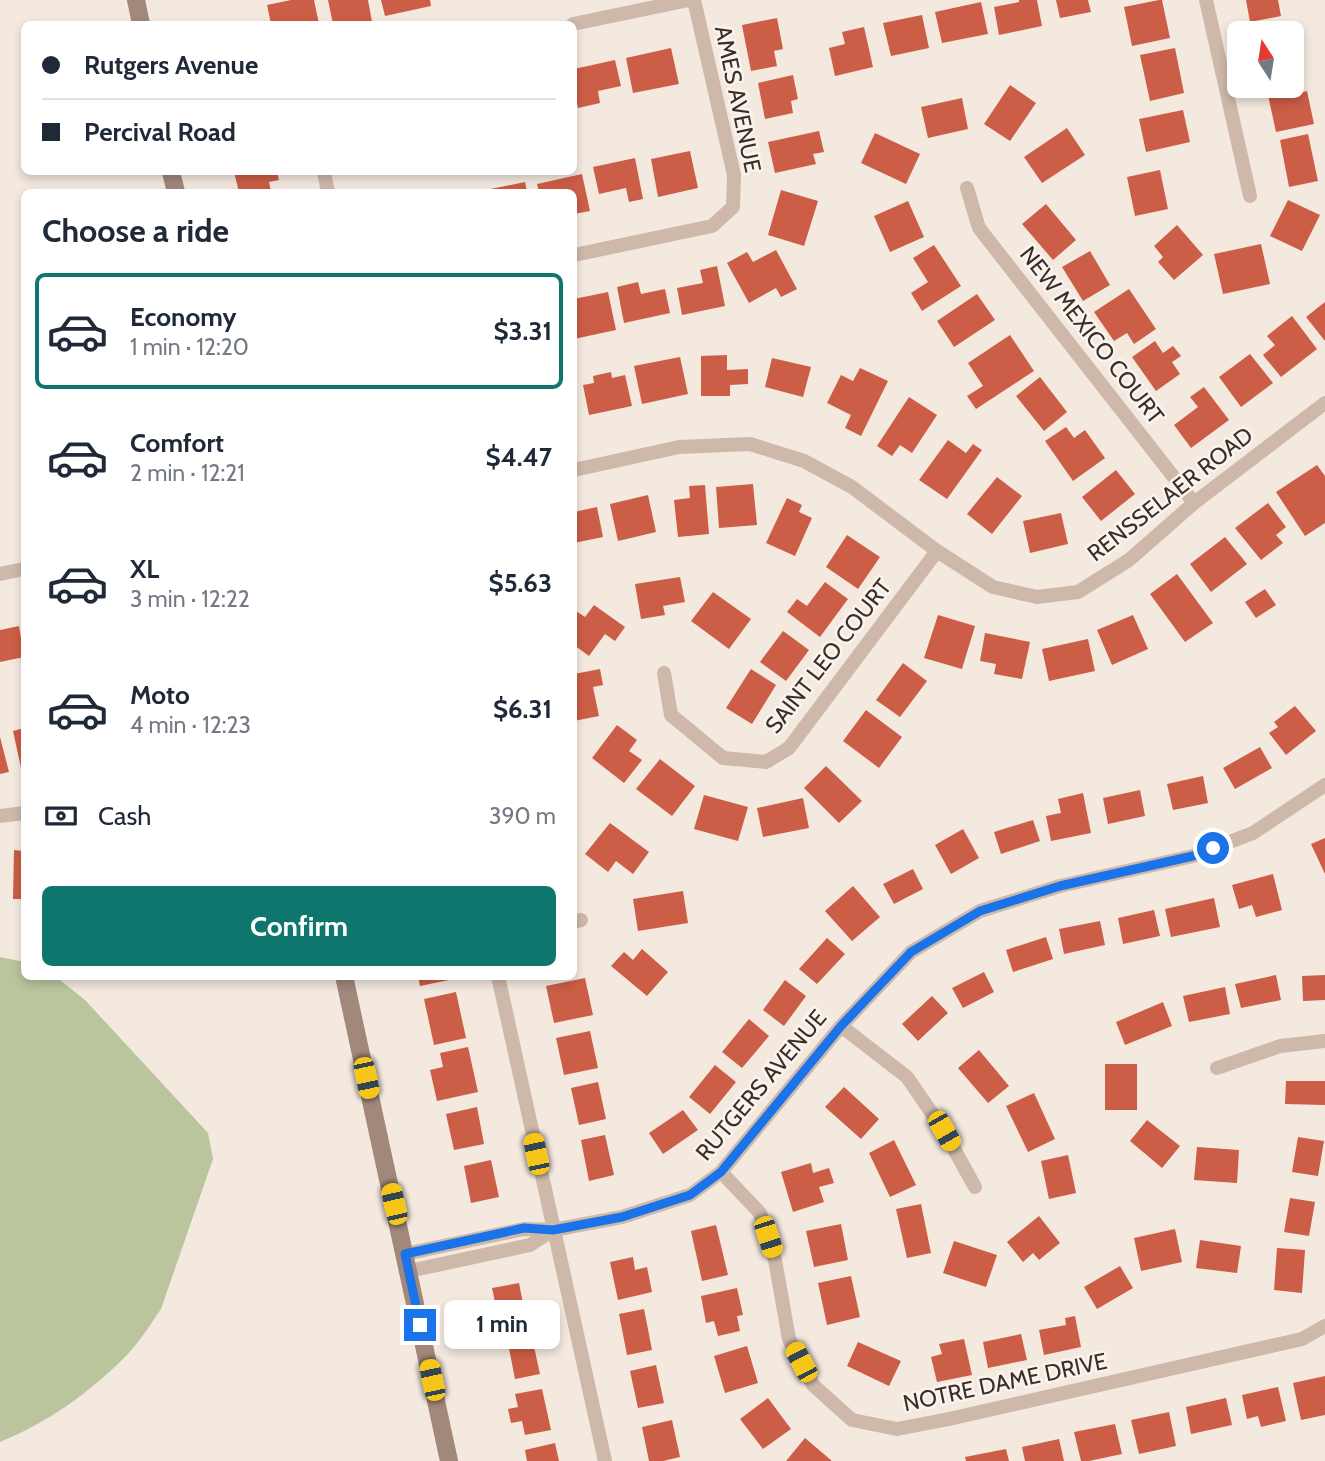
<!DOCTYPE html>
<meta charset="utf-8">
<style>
:root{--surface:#fff;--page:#f6f6f7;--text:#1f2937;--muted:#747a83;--line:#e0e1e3;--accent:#0f766e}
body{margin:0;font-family:Cabin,sans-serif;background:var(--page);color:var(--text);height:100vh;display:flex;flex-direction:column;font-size:26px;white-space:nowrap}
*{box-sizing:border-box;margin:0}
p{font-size:23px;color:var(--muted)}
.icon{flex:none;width:38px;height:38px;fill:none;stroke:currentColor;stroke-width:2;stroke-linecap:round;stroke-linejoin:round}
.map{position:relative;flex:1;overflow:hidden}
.sheet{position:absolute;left:21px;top:189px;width:556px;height:791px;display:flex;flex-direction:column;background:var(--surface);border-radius:10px;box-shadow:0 4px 10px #0003}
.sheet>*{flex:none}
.top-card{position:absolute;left:21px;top:21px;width:556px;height:154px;border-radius:10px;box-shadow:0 4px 10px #0003;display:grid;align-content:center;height:154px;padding:0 21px;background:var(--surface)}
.needle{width:46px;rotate:348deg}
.controls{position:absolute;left:1227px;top:21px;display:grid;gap:14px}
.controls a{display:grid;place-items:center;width:77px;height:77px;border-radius:10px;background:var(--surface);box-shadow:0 4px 10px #0003;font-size:35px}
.end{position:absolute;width:32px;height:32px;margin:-16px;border:9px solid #1a73e8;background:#fff;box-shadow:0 0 0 4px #fff}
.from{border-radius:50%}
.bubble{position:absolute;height:49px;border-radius:10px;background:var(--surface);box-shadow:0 4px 10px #0003;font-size:23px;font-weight:800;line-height:49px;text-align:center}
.car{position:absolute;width:21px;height:42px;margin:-21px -10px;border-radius:9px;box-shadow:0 0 5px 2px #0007;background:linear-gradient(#f5c518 24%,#345 0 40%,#f5c518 0 76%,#345 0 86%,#f5c518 0)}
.top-card b{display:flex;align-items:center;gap:24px;height:66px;font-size:26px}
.top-card b+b{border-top:2px solid var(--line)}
.top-card i{width:18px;height:18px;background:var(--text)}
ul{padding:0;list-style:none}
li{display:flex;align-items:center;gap:21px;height:116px;margin:0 14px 10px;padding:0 7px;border:4px solid transparent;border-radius:10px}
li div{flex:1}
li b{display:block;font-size:26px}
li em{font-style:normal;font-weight:800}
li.selected{border-color:var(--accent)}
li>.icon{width:63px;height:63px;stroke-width:1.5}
h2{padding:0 21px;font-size:32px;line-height:84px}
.pay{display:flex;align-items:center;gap:18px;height:77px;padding:0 21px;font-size:26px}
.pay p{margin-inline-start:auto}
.button{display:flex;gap:14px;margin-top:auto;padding:14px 21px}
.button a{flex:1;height:80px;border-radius:10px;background:var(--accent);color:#fff;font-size:28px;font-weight:800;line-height:80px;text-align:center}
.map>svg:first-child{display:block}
</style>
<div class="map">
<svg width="1325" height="1461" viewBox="0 0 1325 1461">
<rect width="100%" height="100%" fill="#f4e9df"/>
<path fill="#bac59e" d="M0 957 24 962V976L56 977 85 1000 208 1133 213 1159 161 1309C150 1325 139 1343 125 1357 89 1393 47 1423 0 1442Z"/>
<path fill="#cc5d46" d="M291 0H314L319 24H271L267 5Z
M328 0H368L372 22 359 24H333Z
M381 0H430L431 6 385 16Z
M1019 0H1037L1042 26 999 35 994 7 1019 2Z
M1056 0H1088L1091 12 1060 18Z
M1159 0H1162L1170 38 1132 46 1124 7Z
M1246 0H1278L1281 16 1250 22Z
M981 2 988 34 942 43 935 12Z
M922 15 929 48 891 56 883 23Z
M777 18 783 49 774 51 777 66 751 71 742 25Z
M1283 24 1285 33H1253V31Z
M864 27 873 67 835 76 829 48 845 44 842 32Z
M671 48 679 84 633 93 626 58Z
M1175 48 1184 93 1150 101 1140 55Z
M615 60 621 86 598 91 600 103 578 108 574 90V69Z
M793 75 798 99 791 101 793 113 765 119 758 83Z
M1296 79 1299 93 1307 91 1314 124 1276 132 1266 86H1292V80Z
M1010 85 1036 103 1010 141 984 124Z
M962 98 968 129 928 138 921 107Z
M1183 110 1190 142 1146 152 1139 119Z
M1067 128 1085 155 1042 183 1024 157Z
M819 131 824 152 813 154 816 164 775 173 768 142Z
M875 133 920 154 906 184 861 163Z
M1308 134 1318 181 1289 187 1280 140Z
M690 151 698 188 658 197 651 159Z
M635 158 643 199 629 202 626 188 599 194 593 167Z
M1160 170 1168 209 1135 216 1127 177Z
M234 172H277L279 180 269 182 271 192H239Z
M582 174 590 211 574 214V192H539L537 184Z
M525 182 527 192H481V191Z
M781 190 818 201 804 246 768 235Z
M1288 200 1320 215 1302 251 1270 236Z
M908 201 924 237 890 252 874 216Z
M1046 204 1076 240 1053 260 1022 224Z
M1177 225 1203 255 1174 280 1158 262 1163 257 1154 246Z
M1261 244 1270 284 1223 294 1214 254Z
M934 245 961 286 922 311 911 293 928 282 913 258Z
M776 250 797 289 781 297 776 288 749 303 727 263 747 252 753 262Z
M1090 251 1110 285 1083 301 1062 267Z
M717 266 725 306 682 315 677 288 703 283 700 270Z
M638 282 641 294 665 289 670 313 624 323 617 287Z
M1129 289 1156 329 1134 344 1127 333 1114 341 1094 312Z
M608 292 616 330 574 339V299Z
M977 294 995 320 954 347 937 321Z
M1325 302V341L1306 317Z
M1292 316 1317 349 1281 377 1263 355 1275 345 1267 336Z
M1010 335 1034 371 976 409 967 396 983 386 968 363Z
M1155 341 1163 353 1173 346 1181 356 1172 362 1180 374 1156 391 1132 357Z
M1250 354 1273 383 1241 407 1219 377Z
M727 355V370L748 369V384L730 385V396H701V356Z
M680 357 688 394 642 404 634 366Z
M772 358 811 367 803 397 765 387Z
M860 368 888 381 861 436 845 428 851 415 827 403 841 375 853 381Z
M611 372 612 378 625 375 632 406 589 415 583 385 594 383 593 376Z
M1040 377 1067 412 1044 431 1016 396Z
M1204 387 1229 420 1191 448 1174 425 1198 407 1190 397Z
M909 397 937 415 912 453 900 445 892 456 877 446Z
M1066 427 1074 438 1085 430 1105 458 1073 481 1045 441Z
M948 440 966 453 973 444 982 450 947 499 919 480Z
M1317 465 1325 476V523L1305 536 1276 492Z
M1116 470 1135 494 1101 521 1082 497Z
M997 477 1022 496 992 534 967 514Z
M753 484 757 525 719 528 716 487Z
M705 485 709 534 678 537 674 500 690 498 689 486Z
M648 495 656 532 618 541 610 504Z
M787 498 802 505 799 512 812 518 795 556 766 543Z
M1268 503 1286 527 1276 535 1283 543 1261 560 1235 528Z
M597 507 603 537 574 543V512Z
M1061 513 1068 544 1030 553 1023 521Z
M847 535 880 557 858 589 826 567Z
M1225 537 1247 564 1211 592 1190 564Z
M1177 574 1213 623 1185 642 1150 594Z
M680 577 685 602 663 606 665 615 641 619 635 584Z
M825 582 848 599 820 637 787 612 797 599 807 606Z
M1265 589 1276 605 1256 618 1245 602Z
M713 592 751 619 729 649 691 621Z
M594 605 625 627 615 641 605 634 589 656 574 645V615L576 611 585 617Z
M938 615 975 626 962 669 924 658Z
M1133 615 1148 649 1112 665 1097 630Z
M19 626 24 657 0 662V630Z
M783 631 809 650 786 681 760 662Z
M985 633 1030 642 1022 679 994 674 996 664 980 661Z
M1088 639 1095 671 1049 681 1042 649Z
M903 663 927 681 900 717 876 700Z
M600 669 603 685 593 687 599 716 574 721V674Z
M751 669 776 685 752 724 726 708Z
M1295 706 1316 731 1286 755 1269 733 1278 727 1274 722Z
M866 710 902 737 879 768 843 741Z
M617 725 637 740 629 751 642 760 624 783 592 758Z
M24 728V771L22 772 13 731Z
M0 737 9 772 0 774Z
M1260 747 1272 768 1235 789 1223 768Z
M660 759 695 786 672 816 636 789Z
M826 766 862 801 839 823 804 788Z
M1203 776 1208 803 1173 810 1167 784Z
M1140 790 1145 816 1108 824 1103 798Z
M1083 793 1091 833 1051 841 1046 816 1061 813 1058 799Z
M704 795 748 807 738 841 694 829Z
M803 798 809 828 763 837 757 808Z
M1033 820 1040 841 1001 854 994 832Z
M610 823 649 852 633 874 616 861 608 872 585 854Z
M963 829 979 858 951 874 935 845Z
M1325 838V874L1311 844Z
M14 850 24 851V899H13Z
M913 869 923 889 894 904 883 884Z
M1273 874 1282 910 1256 917 1252 905 1239 909 1232 885Z
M853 886 880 917 852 941 825 911Z
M683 891 688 923 638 931 633 899Z
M1214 898 1220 927 1171 937 1165 909Z
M1154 910 1160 936 1123 944 1118 918Z
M1100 921 1105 945 1064 954 1059 929Z
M1046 937 1053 959 1013 972 1006 950Z
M827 938 845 954 817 984 799 969Z
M642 949 668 972 647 996 611 966 624 952 633 960Z
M984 972 994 992 963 1008 952 988Z
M1276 975 1281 1000 1241 1008 1235 984Z
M1325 975V1000L1303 1001 1302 976Z
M418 976H453L454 979 420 986Z
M585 978 593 1015 554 1023 546 986Z
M785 980 806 996 784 1026 763 1010Z
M1225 987 1230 1014 1189 1022 1183 996Z
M456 992 466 1038 434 1045 424 999Z
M932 996 948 1013 918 1041 902 1024Z
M1163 1002 1172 1026 1125 1045 1116 1022Z
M749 1019 769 1036 742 1068 722 1052Z
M590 1031 598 1068 564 1075 556 1038Z
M468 1047 478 1092 437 1101 430 1070 443 1067 440 1053Z
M979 1050 1009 1086 988 1103 958 1068Z
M1105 1064H1137V1110H1105Z
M715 1065 736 1082 710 1114 689 1097Z
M1286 1081H1325V1105L1285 1104Z
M598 1082 606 1119 579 1125 571 1088Z
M844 1087 879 1119 861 1139 825 1107Z
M1034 1093 1055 1139 1028 1152 1006 1106Z
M477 1107 484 1144 454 1150 446 1114Z
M683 1110 698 1130 663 1154 649 1133Z
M1147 1120 1180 1146 1162 1168 1130 1141Z
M605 1135 614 1175 589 1181 581 1140Z
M1298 1137 1324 1141 1318 1176 1292 1172Z
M894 1140 916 1185 890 1197 869 1153Z
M1197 1147 1239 1150 1237 1183 1194 1180Z
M1068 1155 1076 1193 1049 1199 1041 1161Z
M491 1160 499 1197 471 1203 464 1166Z
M811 1163 813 1173 829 1168 834 1183 819 1187 824 1202 793 1212 781 1172Z
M1290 1198 1315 1202 1309 1236 1284 1232Z
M921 1204 931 1253 907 1258 896 1209Z
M1039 1216 1060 1243 1039 1260 1033 1253 1023 1262 1007 1242Z
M841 1224 848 1260 814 1267 806 1231Z
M716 1225 728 1275 702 1281 691 1231Z
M1175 1229 1182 1262 1141 1271 1134 1238Z
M1200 1240 1241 1246 1237 1273 1196 1268Z
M954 1241 997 1255 986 1287 943 1273Z
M1277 1248 1305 1250 1302 1293 1274 1290Z
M633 1257 635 1270 647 1267 652 1292 618 1300 610 1262Z
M1120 1266 1133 1288 1097 1309 1084 1287Z
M851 1276 860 1317 827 1325 818 1283Z
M519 1283 526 1319 500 1325 492 1288Z
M737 1288 743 1315 737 1316 740 1331 718 1336 714 1321 706 1323 701 1296Z
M644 1309 652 1350 627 1355 619 1314Z
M1075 1316 1081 1347 1044 1355 1039 1330 1066 1325 1065 1318Z
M531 1333 540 1374 515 1379 507 1338Z
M1021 1334 1027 1360 988 1368 983 1342Z
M964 1339 972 1375 937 1382 931 1357 942 1354 939 1344Z
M858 1342 901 1361 889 1386 847 1366Z
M747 1346 758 1383 725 1393 714 1356Z
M656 1365 664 1403 638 1408 630 1371Z
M1325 1376V1415L1301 1420 1293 1383Z
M1278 1387 1286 1421 1261 1427 1258 1416 1247 1419 1242 1395Z
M542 1389 551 1430 525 1435 522 1421 511 1423 508 1409 518 1407 515 1394Z
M768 1398 791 1429 763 1449 740 1419Z
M1226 1398 1232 1425 1191 1434 1186 1407Z
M1169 1412 1176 1446 1139 1454 1131 1420Z
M672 1420 680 1457 663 1461H649L642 1427Z
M1115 1424 1122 1454 1089 1461H1081L1074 1432Z
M805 1438 832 1461H786Z
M1059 1439 1064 1461H1025L1022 1447Z
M555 1443 559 1461H527L525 1450Z
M1006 1449 1009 1461H966L965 1457Z"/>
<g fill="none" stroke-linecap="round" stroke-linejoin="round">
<path stroke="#ceb8aa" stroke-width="14" d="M1206 0 1250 196
M573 24 689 0
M324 172 328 192
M967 188 979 228 1194 503
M574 255 712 226 733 207 734 175 694 0
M574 470 679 447 750 444 804 461 852 487 937 551 993 587 1037 597 1078 592 1129 560 1194 503 1325 403
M0 574 24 569
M664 673 671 715 723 758 766 762 789 748 937 551
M0 816 24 813
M574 922 581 920
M498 976 605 1461
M841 1026 907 1077 944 1131 975 1187
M1217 1068 1280 1046 1325 1041
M721 1172 760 1213 775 1260 789 1339 813 1385 852 1420 897 1429 949 1419 1302 1339 1325 1326
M405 1254 524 1229 553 1230 622 1217 690 1195 721 1172 841 1026 911 952 980 911 1060 886 1193 856 1253 833 1325 785
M409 1271 530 1245 553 1230"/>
<path stroke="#a2877b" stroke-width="18" d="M136 0 141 24
M171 172 176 192
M344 976 449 1461"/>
</g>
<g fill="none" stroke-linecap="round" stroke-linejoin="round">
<path stroke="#1a73e8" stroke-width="9" d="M420 1325 405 1254 524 1228 553 1230 622 1217 690 1195 721 1172 841 1026 911 952 980 911 1060 886 1193 856 1213 848"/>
</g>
<g text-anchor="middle" stroke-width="5" stroke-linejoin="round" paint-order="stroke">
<g font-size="23" fill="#3b2e2a" stroke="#fbf4ed">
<text transform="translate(738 99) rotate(78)" y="8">AMES AVENUE</text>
<text transform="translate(1092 335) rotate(52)" y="8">NEW MEXICO COURT</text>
<text transform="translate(1170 494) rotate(-38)" y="8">RENSSELAER ROAD</text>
<text transform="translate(828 656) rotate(-52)" y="8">SAINT LEO COURT</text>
<text transform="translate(761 1085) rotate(-50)" y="8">RUTGERS AVENUE</text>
<text transform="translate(1005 1382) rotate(-12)" y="8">NOTRE DAME DRIVE</text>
</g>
</g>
</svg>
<div class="controls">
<a><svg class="needle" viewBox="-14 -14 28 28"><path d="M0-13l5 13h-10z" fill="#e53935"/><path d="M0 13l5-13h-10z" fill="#747a83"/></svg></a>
</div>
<i class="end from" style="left:1213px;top:848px"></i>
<i class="end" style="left:420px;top:1325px"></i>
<div class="bubble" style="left:444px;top:1300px;width:116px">1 min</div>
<i class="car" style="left:366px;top:1078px;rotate:168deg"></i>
<i class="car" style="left:944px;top:1131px;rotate:150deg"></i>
<i class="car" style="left:536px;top:1154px;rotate:348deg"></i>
<i class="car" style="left:394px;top:1204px;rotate:347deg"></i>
<i class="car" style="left:768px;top:1237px;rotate:162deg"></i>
<i class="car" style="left:801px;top:1362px;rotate:332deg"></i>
<i class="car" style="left:432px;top:1380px;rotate:348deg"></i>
<div class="top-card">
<b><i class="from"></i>Rutgers Avenue</b>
<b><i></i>Percival Road</b>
</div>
<section class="sheet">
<h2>Choose a ride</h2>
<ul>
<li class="selected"><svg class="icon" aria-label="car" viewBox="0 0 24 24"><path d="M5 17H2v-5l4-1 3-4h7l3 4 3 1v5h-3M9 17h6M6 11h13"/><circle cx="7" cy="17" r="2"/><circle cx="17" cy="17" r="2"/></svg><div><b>Economy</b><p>1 min · 12:20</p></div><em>$3.31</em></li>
<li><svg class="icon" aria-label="car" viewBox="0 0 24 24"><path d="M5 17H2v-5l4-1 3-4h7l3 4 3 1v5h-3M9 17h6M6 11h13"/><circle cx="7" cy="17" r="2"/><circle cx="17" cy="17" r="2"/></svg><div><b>Comfort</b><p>2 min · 12:21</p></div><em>$4.47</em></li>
<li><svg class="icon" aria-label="car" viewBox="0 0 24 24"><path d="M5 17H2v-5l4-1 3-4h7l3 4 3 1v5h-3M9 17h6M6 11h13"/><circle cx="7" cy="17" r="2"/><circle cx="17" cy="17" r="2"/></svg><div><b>XL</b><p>3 min · 12:22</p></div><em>$5.63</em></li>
<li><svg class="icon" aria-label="car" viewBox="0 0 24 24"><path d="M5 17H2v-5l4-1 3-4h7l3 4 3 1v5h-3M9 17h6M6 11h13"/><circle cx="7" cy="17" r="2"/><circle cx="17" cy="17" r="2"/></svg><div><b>Moto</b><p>4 min · 12:23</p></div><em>$6.31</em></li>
</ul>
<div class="pay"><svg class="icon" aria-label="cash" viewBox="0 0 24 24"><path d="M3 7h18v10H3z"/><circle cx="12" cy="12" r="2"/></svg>Cash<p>390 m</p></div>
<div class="button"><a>Confirm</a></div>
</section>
</div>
